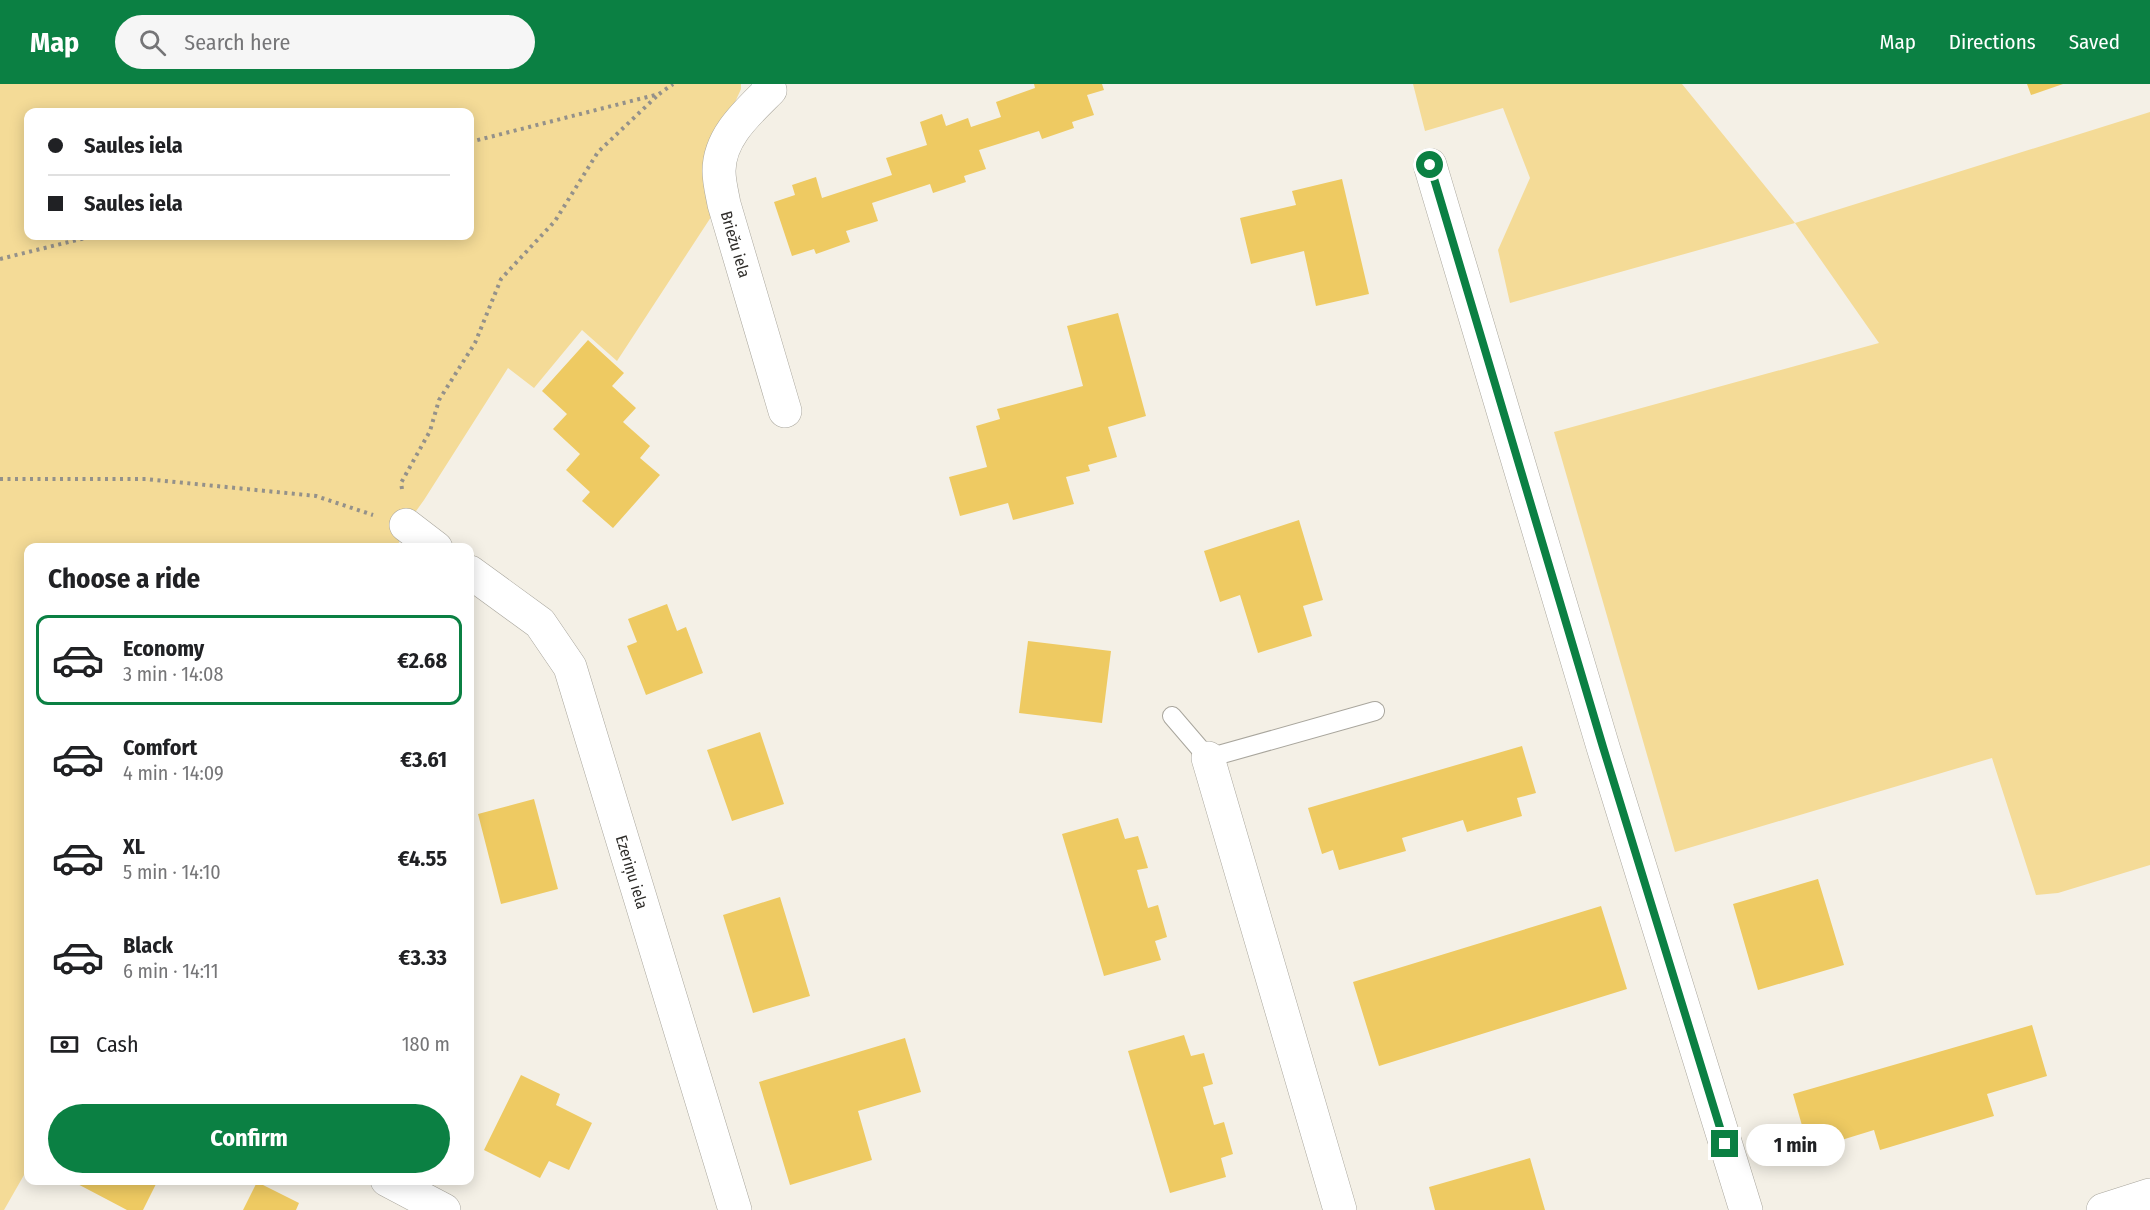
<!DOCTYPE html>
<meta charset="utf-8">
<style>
:root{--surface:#fff;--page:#f6f6f6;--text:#202124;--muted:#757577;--line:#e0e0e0;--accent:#0b8043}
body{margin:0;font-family:"Fira Sans Condensed",sans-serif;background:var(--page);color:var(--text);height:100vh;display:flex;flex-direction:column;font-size:22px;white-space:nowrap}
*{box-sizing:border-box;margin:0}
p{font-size:20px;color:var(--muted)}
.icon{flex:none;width:33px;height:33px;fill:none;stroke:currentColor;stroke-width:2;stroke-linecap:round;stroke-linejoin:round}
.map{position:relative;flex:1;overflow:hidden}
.panel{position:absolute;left:24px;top:459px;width:450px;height:642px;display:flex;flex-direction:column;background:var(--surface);border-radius:12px;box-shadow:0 3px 15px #0003}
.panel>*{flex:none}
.hud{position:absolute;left:24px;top:24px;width:450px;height:132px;border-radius:12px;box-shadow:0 3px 15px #0003;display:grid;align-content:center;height:132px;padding:0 24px;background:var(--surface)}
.end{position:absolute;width:27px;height:27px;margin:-14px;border:8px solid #0b8043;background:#fff;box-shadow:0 0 0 3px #fff}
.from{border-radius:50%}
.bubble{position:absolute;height:42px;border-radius:21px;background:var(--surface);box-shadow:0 3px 15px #0003;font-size:20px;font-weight:700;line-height:42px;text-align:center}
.hud b{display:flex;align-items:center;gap:21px;height:57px;font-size:22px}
.hud b+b{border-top:2px solid var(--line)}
.hud i{width:15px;height:15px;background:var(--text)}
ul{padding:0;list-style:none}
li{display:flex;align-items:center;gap:18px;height:90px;margin:0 12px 9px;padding:0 12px;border:3px solid transparent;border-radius:12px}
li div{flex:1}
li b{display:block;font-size:22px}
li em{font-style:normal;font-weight:700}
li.on{border-color:var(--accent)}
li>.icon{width:54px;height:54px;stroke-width:1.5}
h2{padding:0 24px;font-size:27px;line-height:72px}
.pay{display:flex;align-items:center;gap:15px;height:66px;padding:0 24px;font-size:22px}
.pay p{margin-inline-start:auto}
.primary-button{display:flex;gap:12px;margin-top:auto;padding:12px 24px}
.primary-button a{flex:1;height:69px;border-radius:36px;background:var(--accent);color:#fff;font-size:24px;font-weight:700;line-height:69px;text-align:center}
header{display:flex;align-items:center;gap:36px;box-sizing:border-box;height:84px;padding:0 30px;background:var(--accent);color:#fff}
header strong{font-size:28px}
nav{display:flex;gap:33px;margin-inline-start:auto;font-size:21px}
.search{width:420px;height:54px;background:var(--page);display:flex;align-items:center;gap:15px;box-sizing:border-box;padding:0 21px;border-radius:33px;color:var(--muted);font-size:22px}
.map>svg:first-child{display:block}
</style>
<header>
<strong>Map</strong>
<div class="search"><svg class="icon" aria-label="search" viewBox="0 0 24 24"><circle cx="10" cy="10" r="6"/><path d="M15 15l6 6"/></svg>Search here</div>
<nav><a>Map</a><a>Directions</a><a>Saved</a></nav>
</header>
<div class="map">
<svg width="2150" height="1126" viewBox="0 0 2150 1126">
<rect width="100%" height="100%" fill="#f4f0e6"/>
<path fill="#f4db97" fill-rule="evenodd" d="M0 0H741V5L731 27 713 130 617 277 582 246 534 304 508 284 424 416 406 441 397 463 28 464V1084L4 1126H0ZM28 28H470V152H28Z
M1413 0H1682L1795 139 2150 28V781L2058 809 2036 811 1992 674 1675 768 1554 348 1879 259 1795 139 1510 219 1498 166 1530 94 1503 24 1425 47Z"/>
<path fill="#eeca62" d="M1034 0H1102L1104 6 1087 11 1094 31 1072 38 1074 44 1042 55 1039 47 979 66 986 85 964 92 966 98 933 109 930 100 872 119 878 137 846 147 850 158 816 170 814 165 792 172 774 118 795 111 792 101 816 93 822 114 892 91 886 74 927 61 920 38 942 30 946 42 968 34 971 43 1001 33 996 18 1035 4Z
M2027 0H2063L2031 11Z
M1342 95 1369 210 1316 222 1304 167 1251 180 1240 134 1296 121 1292 107Z
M1118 229 1146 332 1108 343 1117 373 1088 381 1090 387 1066 393 1074 420 1013 436 1008 419 960 432 949 393 987 383 976 342 1000 335 997 325 1083 302 1067 242Z
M588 256 624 289 612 302 636 324 623 338 650 362 640 374 660 391 613 444 582 417 590 408 566 386 580 370 553 345 567 330 542 307Z
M1299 436 1323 516 1303 522 1312 552 1258 569 1240 511 1220 518 1204 467Z
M667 520 677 547 686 543 703 589 646 611 627 562 637 558 628 535Z
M1028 557 1111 567 1102 639 1019 629Z
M760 648 784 720 732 737 707 666Z
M1522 662 1536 709 1517 714 1522 732 1467 748 1463 736 1402 754 1406 767 1339 786 1333 766 1322 770 1308 724Z
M534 715 558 805 501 820 478 730Z
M1118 734 1125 755 1138 752 1148 784 1137 786 1148 824 1158 821 1167 853 1155 857 1161 876 1104 892 1062 750Z
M1818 795 1844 881 1758 906 1733 820Z
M780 813 810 912 753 929 723 831Z
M1601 822 1627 905 1379 982 1353 898Z
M2032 941 2047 992 1987 1010 1994 1032 1880 1066 1874 1046 1809 1066 1793 1010Z
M1184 951 1191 972 1204 969 1213 1000 1203 1003 1214 1041 1224 1038 1233 1070 1221 1074 1226 1093 1170 1109 1128 967Z
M905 954 921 1008 858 1027 872 1076 790 1101 759 998Z
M521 991 560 1010 556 1021 592 1039 569 1086 549 1077 540 1094 484 1066Z
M1530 1074 1545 1126H1435L1429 1103Z
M70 1096H158L143 1126H127Z
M257 1098 299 1119 296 1126H243Z"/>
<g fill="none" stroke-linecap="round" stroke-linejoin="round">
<g stroke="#a9a69d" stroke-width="20">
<path id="lane" d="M1172 632 1208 674 1375 627"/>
</g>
<g stroke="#a9a69d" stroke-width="34">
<g id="street">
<path id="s1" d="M768 0 770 6C748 28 719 53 719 87 719 98 722 109 724 120L785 327"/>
<path d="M1430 81 1603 663 1746 1126"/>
<path d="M406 441 436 464"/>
<path id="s2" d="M470 488 540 539 570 583 735 1126"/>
<path d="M1208 674 1340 1126"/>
<path d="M387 1096 444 1126"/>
<path d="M2103 1126 2150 1111"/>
</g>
</g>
<path stroke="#94918a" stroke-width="4" stroke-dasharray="3 4.5" stroke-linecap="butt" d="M470 58 659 10 673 0
M0 175 93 152
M0 395H146L316 412 373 431
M402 405 401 399 430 347 439 316 475 259 501 195 555 137 598 68 659 10"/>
<use href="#lane" stroke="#fff" stroke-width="18"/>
<use href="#street" stroke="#fff" stroke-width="33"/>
</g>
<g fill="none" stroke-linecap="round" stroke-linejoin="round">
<path stroke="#0b8043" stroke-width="8" d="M1430 81 1603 663 1725 1060"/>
</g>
<g text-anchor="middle" stroke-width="4.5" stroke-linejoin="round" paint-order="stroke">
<g font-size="16" fill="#2e2c29" stroke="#f4f0e6">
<text dy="6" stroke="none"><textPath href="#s1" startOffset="180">Briežu iela</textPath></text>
<text dy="6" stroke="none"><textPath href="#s2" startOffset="354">Ezeriņu iela</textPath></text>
</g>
</g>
</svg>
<i class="end from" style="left:1430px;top:81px"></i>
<i class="end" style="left:1725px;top:1060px"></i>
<div class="bubble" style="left:1746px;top:1040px;width:99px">1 min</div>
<div class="hud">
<b><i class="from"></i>Saules iela</b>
<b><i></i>Saules iela</b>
</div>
<section class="panel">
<h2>Choose a ride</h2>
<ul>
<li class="on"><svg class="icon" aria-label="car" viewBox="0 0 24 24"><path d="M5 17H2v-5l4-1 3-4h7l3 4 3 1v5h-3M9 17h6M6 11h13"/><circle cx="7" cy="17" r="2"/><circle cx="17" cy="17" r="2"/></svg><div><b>Economy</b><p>3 min · 14:08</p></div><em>€2.68</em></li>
<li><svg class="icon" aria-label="car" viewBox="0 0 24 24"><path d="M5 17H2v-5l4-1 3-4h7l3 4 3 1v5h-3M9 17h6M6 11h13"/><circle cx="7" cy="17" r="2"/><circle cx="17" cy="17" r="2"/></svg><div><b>Comfort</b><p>4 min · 14:09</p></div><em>€3.61</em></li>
<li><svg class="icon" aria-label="car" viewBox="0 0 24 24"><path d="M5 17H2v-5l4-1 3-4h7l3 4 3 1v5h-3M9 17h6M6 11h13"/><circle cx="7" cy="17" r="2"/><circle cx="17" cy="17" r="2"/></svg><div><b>XL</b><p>5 min · 14:10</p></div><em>€4.55</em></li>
<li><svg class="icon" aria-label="car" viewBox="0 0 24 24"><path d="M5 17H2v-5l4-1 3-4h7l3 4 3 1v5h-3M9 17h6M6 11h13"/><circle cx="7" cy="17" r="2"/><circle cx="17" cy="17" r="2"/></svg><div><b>Black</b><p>6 min · 14:11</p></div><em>€3.33</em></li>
</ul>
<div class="pay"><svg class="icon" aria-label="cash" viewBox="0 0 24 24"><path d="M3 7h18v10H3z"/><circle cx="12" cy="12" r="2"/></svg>Cash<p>180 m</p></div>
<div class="primary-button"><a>Confirm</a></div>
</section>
</div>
